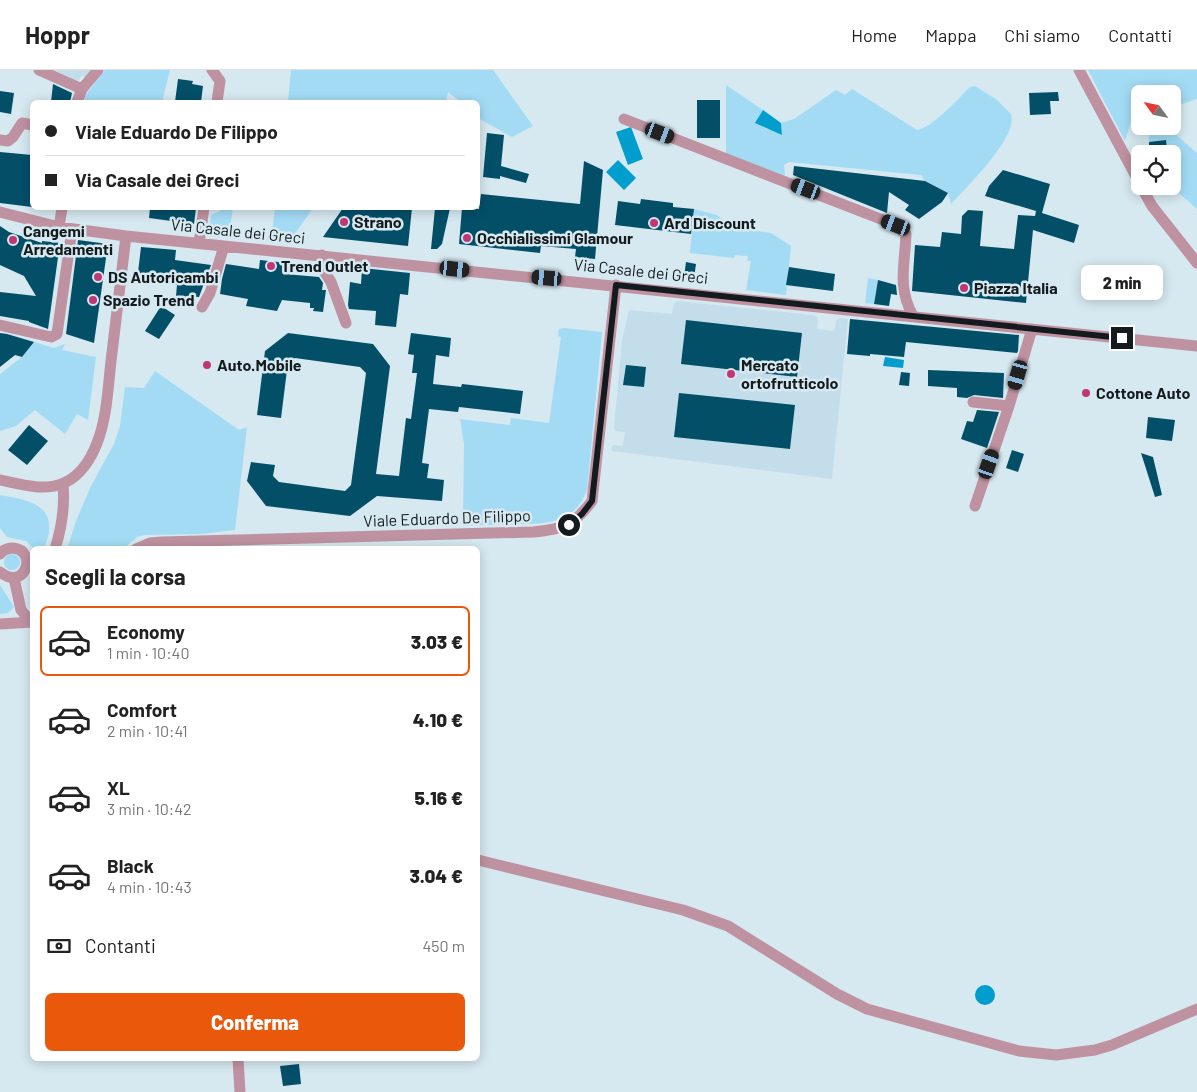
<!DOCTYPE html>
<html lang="it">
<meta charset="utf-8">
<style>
:root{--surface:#fff;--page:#f6f6f6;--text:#222;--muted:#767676;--line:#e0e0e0;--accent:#ea580c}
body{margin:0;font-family:Barlow,sans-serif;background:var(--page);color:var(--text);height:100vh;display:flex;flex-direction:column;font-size:19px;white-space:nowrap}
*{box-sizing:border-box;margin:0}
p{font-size:16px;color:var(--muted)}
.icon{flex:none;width:28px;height:28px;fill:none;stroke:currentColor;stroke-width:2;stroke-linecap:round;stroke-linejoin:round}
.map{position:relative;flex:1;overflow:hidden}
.details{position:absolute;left:30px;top:476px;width:450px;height:515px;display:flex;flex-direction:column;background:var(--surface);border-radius:8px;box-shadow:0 2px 12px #0003}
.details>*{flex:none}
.guide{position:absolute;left:30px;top:30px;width:450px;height:110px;border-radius:8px;box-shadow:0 2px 12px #0003;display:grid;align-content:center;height:110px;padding:0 15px;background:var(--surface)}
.needle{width:32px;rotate:303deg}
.buttons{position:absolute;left:1131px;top:15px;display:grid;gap:10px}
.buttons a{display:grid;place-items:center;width:50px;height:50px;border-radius:8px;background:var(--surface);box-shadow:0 2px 12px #0003;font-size:25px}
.end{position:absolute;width:22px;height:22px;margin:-11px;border:6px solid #141b1e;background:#fff;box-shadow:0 0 0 2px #fff}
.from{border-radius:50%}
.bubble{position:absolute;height:35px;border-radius:8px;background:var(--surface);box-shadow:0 2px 12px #0003;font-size:16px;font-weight:800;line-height:35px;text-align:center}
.car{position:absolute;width:15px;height:30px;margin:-15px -8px;border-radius:6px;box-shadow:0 0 4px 1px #0007;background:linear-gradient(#222 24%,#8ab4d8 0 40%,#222 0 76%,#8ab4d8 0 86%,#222 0)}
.guide b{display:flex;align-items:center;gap:18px;height:48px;font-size:19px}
.guide b+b{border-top:1px solid var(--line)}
.guide i{width:12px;height:12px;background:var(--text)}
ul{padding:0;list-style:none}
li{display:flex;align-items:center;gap:15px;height:70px;margin:0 10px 8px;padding:0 5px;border:2px solid transparent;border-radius:8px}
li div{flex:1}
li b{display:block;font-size:19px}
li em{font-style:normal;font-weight:800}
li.selected{border-color:var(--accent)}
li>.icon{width:45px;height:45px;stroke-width:1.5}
h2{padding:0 15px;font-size:22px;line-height:60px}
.pay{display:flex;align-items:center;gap:12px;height:55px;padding:0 15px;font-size:19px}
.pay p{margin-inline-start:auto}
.button{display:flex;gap:10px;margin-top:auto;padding:10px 15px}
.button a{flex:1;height:58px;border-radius:8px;background:var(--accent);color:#fff;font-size:20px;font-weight:800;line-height:58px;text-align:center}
header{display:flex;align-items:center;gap:30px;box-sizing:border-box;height:70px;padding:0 25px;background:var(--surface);border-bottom:1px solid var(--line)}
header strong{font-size:24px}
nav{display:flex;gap:28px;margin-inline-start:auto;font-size:18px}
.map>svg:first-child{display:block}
</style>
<header>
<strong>Hoppr</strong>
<nav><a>Home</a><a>Mappa</a><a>Chi siamo</a><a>Contatti</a></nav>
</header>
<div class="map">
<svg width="1197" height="1022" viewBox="0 0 1197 1022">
<rect width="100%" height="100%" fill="#d6e8f0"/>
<path fill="#c3ddea" d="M53 0H92L86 8 82 5 78 11Z
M677 231 812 245 817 247 818 250 817 259 834 261 836 252 839 248 848 249 832 409 612 381 611 377 614 375 623 376 624 370 625 362 616 361 614 358 622 270 629 240 672 244 674 234Z"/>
<path fill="#a3dbf5" d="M105 0H170L162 32H84L85 26Z
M291 0H493L533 56 512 67 478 48V32H461L448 22 446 32H288Z
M1088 0H1197V29L1173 37 1172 24H1140V38L1133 45 1125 71Z
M726 15 763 40 756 53 782 64 781 53 794 49 836 20 845 25 852 19 917 60C932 58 958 29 970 17L975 16 997 30 1011 44C1012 47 1012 52 1011 55 1006 78 967 117 951 134L948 123 925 111 921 105 789 92 784 95 785 106 726 84Z
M1154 56H1166L1197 83V139L1171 116H1172V84H1167L1166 70 1149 72V63Z
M220 138H233L229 166 209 163 211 145 220 141Z
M275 138H313L289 172 271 170Z
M694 139 717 145 728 154 740 159 771 163 791 176 786 225 746 220 751 191H747L748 186 735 185 734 188 690 183Z
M868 208 878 210 874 234 865 233Z
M564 258 602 262 587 420C575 454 545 454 514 454 497 455 480 455 463 455L464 374 460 349 510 355 511 348 549 353 561 267 558 266 559 259Z
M34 272 54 278 65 274 62 280 96 287 88 350 77 344 65 364 35 340 16 356 0 361V304L22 287Z
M155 301 239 360 247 357 235 460 200 464 145 465 137 467 123 479H67L76 451 91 416 114 374 120 356 125 317 144 318Z
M0 425C20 429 52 432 49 460 49 466 46 473 44 479H34L26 471 7 467 0 458Z
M4 492a8 8 0 1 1 16 0a8 8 0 1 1-16 0Z
M0 515 14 537 8 543 0 544Z"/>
<path fill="#019ecd" d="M763 40 781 53 782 65 755 53Z
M631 57 643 89 628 95 616 62Z
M618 90 636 108 624 120 606 102Z
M885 287 904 290 903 298 883 296Z
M975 925a10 10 0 1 1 20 0a10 10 0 1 1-20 0Z"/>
<path fill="#044f68" d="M178 9 193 11 192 14 203 16 201 32H175Z
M53 14 72 23 70 32H51Z
M0 21 14 23 11 44 0 42Z
M1058 22 1059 31H1050L1051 44 1030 45 1029 23Z
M697 30H720V68H697Z
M487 63 504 65 501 96 529 104 526 113 500 106V109L483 107Z
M1166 70 1167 79 1149 81V72Z
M0 82 32 85V137L0 133Z
M584 91 603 100 595 189 575 187 576 179 541 176 540 183 459 174 462 138 479 139 481 124 580 134Z
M794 96 925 111 948 123 942 132 919 149 905 140 909 135 889 122 887 143 793 105Z
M1003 100 1050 114 1042 143 1079 155 1074 173 1033 160 1026 233 912 221 915 175 940 177 942 162 961 164 962 146 968 140 983 141 980 176 1014 179 1018 145 1035 146 1036 141 985 126 989 116Z
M641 129 673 133V137L694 139 691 164 615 155 618 131 640 134Z
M150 138H196L194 154 149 148Z
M343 138H412L408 176 323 167Z
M435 138H450L442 174 437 179H431Z
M0 156 9 162 42 173V171L60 173 48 259 29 252V251L0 246V222L36 226 24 206 0 195Z
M78 170 108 174 94 273 66 264Z
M141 177 176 180 175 190 211 195 199 227 176 226 177 215 137 211Z
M260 190 287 193 285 204 319 207 323 213 322 220H326L323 242 313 241 314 238H310V233L282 230 277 241 246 236 248 229 220 224 222 209 226 194 259 199Z
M686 192 696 194 694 208 684 207Z
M789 197 835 204 833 221 786 215Z
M362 198 410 203 408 225 400 224 396 257 375 255 376 241 349 239 348 235 350 212 361 214Z
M878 210 896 215 897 225 891 224 889 236 874 234Z
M161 236 175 245 159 269 145 261Z
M850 249 1019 265 1018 281 1017 283 906 272 904 287 870 284V286L847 284Z
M686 250 802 263 797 307 681 294Z
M0 263 7 264 34 272 22 287 15 285 0 297Z
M288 263 373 274 390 296 376 404 399 406 406 348 411 349 417 303H412L414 285 408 284 411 263 451 268 449 287 436 285 433 314 461 317 462 314 523 321 520 344 459 337 458 342 429 339 422 393 429 394 427 408 444 410 442 431 377 426 350 446 266 436 247 411 251 392 275 395 273 406 279 412 345 421 351 415 366 303 360 297 295 288 288 292 281 348 257 345 265 281Z
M626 295 646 297 644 317 623 315Z
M928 300 1004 303 1003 328 974 325 967 328 957 327V318L928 316Z
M901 302 910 303 909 316 899 315Z
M679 323 795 335 790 379 674 367Z
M977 340 999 342 987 378 961 369 967 351 973 352Z
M1148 347 1175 350 1172 371 1146 368Z
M29 355 48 371 27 395 8 380Z
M1012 380 1024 384 1018 402 1006 398Z
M1141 383 1153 387 1162 425 1155 427Z
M299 994 301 1014 283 1016 280 996Z"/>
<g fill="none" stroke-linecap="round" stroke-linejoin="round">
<path stroke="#bf92a1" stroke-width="11" d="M39 0 82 19
M212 0 220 11 217 32
M1079 0 1140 114
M77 32 82 19 98 0
M624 49 896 155 906 164C905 195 897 217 913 246
M0 70 8 71 13 67 22 53 32 55
M1141 116 1152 136 1197 193
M0 142 59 157 126 166 1197 276
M59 157 62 138
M199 173 204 138
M322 185 324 201 331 212 346 253
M202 237 210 223 224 176
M0 255 51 267 57 264 72 159
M973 332 1009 336
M0 410C20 414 44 422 64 413 80 406 91 389 97 373 107 348 108 317 111 291 116 249 121 207 126 166
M975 436 1009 336 1032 259
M55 479C62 457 65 437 63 414
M136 479 150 473 162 472 533 462C564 459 573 456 592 431L616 215
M0 484C3 480 8 478 13 478 38 480 26 522 0 502
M14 508 21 540 32 553V551
M0 554 32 552
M478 790 683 840 728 856 837 924 867 939 1019 981 1056 985 1095 980 1112 975 1197 939
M238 989 240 1022"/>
</g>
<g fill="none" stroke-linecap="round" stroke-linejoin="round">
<path stroke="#141b1e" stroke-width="6" d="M569 455 582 444 592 431 616 215 1122 268"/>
</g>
<g fill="#bf3773" stroke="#d6e8f0" stroke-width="2">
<circle cx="344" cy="152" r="5"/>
<circle cx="654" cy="153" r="5"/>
<circle cx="467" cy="168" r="5"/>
<circle cx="13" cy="170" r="5"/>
<circle cx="271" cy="196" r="5"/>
<circle cx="98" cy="207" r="5"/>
<circle cx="964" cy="218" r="5"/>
<circle cx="93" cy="230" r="5"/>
<circle cx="207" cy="295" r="5"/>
<circle cx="731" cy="304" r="5"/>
<circle cx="1086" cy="323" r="5"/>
</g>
<g text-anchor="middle" stroke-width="5" stroke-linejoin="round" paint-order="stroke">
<g font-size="16" font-weight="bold" fill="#141b1e" stroke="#d6e8f0" text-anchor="start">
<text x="354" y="158">Strano</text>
<text x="664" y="159">Ard Discount</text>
<text x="23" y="167">Cangemi<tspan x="23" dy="18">Arredamenti</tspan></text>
<text x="477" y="174">Occhialissimi Glamour</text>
<text x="281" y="202">Trend Outlet</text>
<text x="108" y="213">DS Autoricambi</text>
<text x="974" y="224">Piazza Italia</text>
<text x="103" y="236">Spazio Trend</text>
<text x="217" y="301">Auto.Mobile</text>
<text x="741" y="301">Mercato<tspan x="741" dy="18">ortofrutticolo</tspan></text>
<text x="1096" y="329">Cottone Auto</text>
</g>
<g font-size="16" fill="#141b1e" stroke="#d6e8f0">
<text transform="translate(238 161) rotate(6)" y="6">Via Casale dei Greci</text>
<text transform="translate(641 201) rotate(6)" y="6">Via Casale dei Greci</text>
<text transform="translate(447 448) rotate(-2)" y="6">Viale Eduardo De Filippo</text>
</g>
</g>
</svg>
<div class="buttons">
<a><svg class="needle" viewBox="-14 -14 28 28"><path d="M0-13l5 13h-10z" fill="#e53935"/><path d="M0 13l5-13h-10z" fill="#767676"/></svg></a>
<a><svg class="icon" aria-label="locate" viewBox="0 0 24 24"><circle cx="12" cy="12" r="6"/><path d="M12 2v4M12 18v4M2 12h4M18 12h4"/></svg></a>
</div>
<i class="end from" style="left:569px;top:455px"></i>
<i class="end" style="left:1122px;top:268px"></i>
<div class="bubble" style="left:1081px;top:195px;width:82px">2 min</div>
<i class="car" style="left:660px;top:63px;rotate:111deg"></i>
<i class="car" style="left:806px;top:119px;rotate:291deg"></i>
<i class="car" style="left:896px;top:155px;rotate:291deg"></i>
<i class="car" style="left:455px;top:199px;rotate:96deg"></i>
<i class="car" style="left:547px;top:208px;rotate:275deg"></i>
<i class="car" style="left:1018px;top:305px;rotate:196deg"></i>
<i class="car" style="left:989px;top:394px;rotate:19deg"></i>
<div class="guide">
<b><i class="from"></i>Viale Eduardo De Filippo</b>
<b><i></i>Via Casale dei Greci</b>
</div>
<section class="details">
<h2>Scegli la corsa</h2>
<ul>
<li class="selected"><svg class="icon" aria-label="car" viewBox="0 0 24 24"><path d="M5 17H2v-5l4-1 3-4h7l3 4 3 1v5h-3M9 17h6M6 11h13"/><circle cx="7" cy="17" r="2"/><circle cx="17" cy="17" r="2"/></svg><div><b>Economy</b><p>1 min · 10:40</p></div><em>3.03 €</em></li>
<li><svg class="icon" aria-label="car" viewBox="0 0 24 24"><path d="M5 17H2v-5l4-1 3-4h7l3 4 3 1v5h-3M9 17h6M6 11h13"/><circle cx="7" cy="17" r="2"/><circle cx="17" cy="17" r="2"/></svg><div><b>Comfort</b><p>2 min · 10:41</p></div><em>4.10 €</em></li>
<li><svg class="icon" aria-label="car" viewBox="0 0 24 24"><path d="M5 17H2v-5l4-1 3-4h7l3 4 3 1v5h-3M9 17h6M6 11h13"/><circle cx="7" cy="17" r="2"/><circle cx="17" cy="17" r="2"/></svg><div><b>XL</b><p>3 min · 10:42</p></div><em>5.16 €</em></li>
<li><svg class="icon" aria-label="car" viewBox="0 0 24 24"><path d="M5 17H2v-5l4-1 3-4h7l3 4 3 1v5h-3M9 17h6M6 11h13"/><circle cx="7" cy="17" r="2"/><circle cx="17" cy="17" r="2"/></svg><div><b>Black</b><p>4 min · 10:43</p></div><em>3.04 €</em></li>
</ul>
<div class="pay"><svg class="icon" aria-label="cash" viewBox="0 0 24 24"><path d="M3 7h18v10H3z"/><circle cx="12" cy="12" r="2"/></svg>Contanti<p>450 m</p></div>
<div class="button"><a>Conferma</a></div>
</section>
</div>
